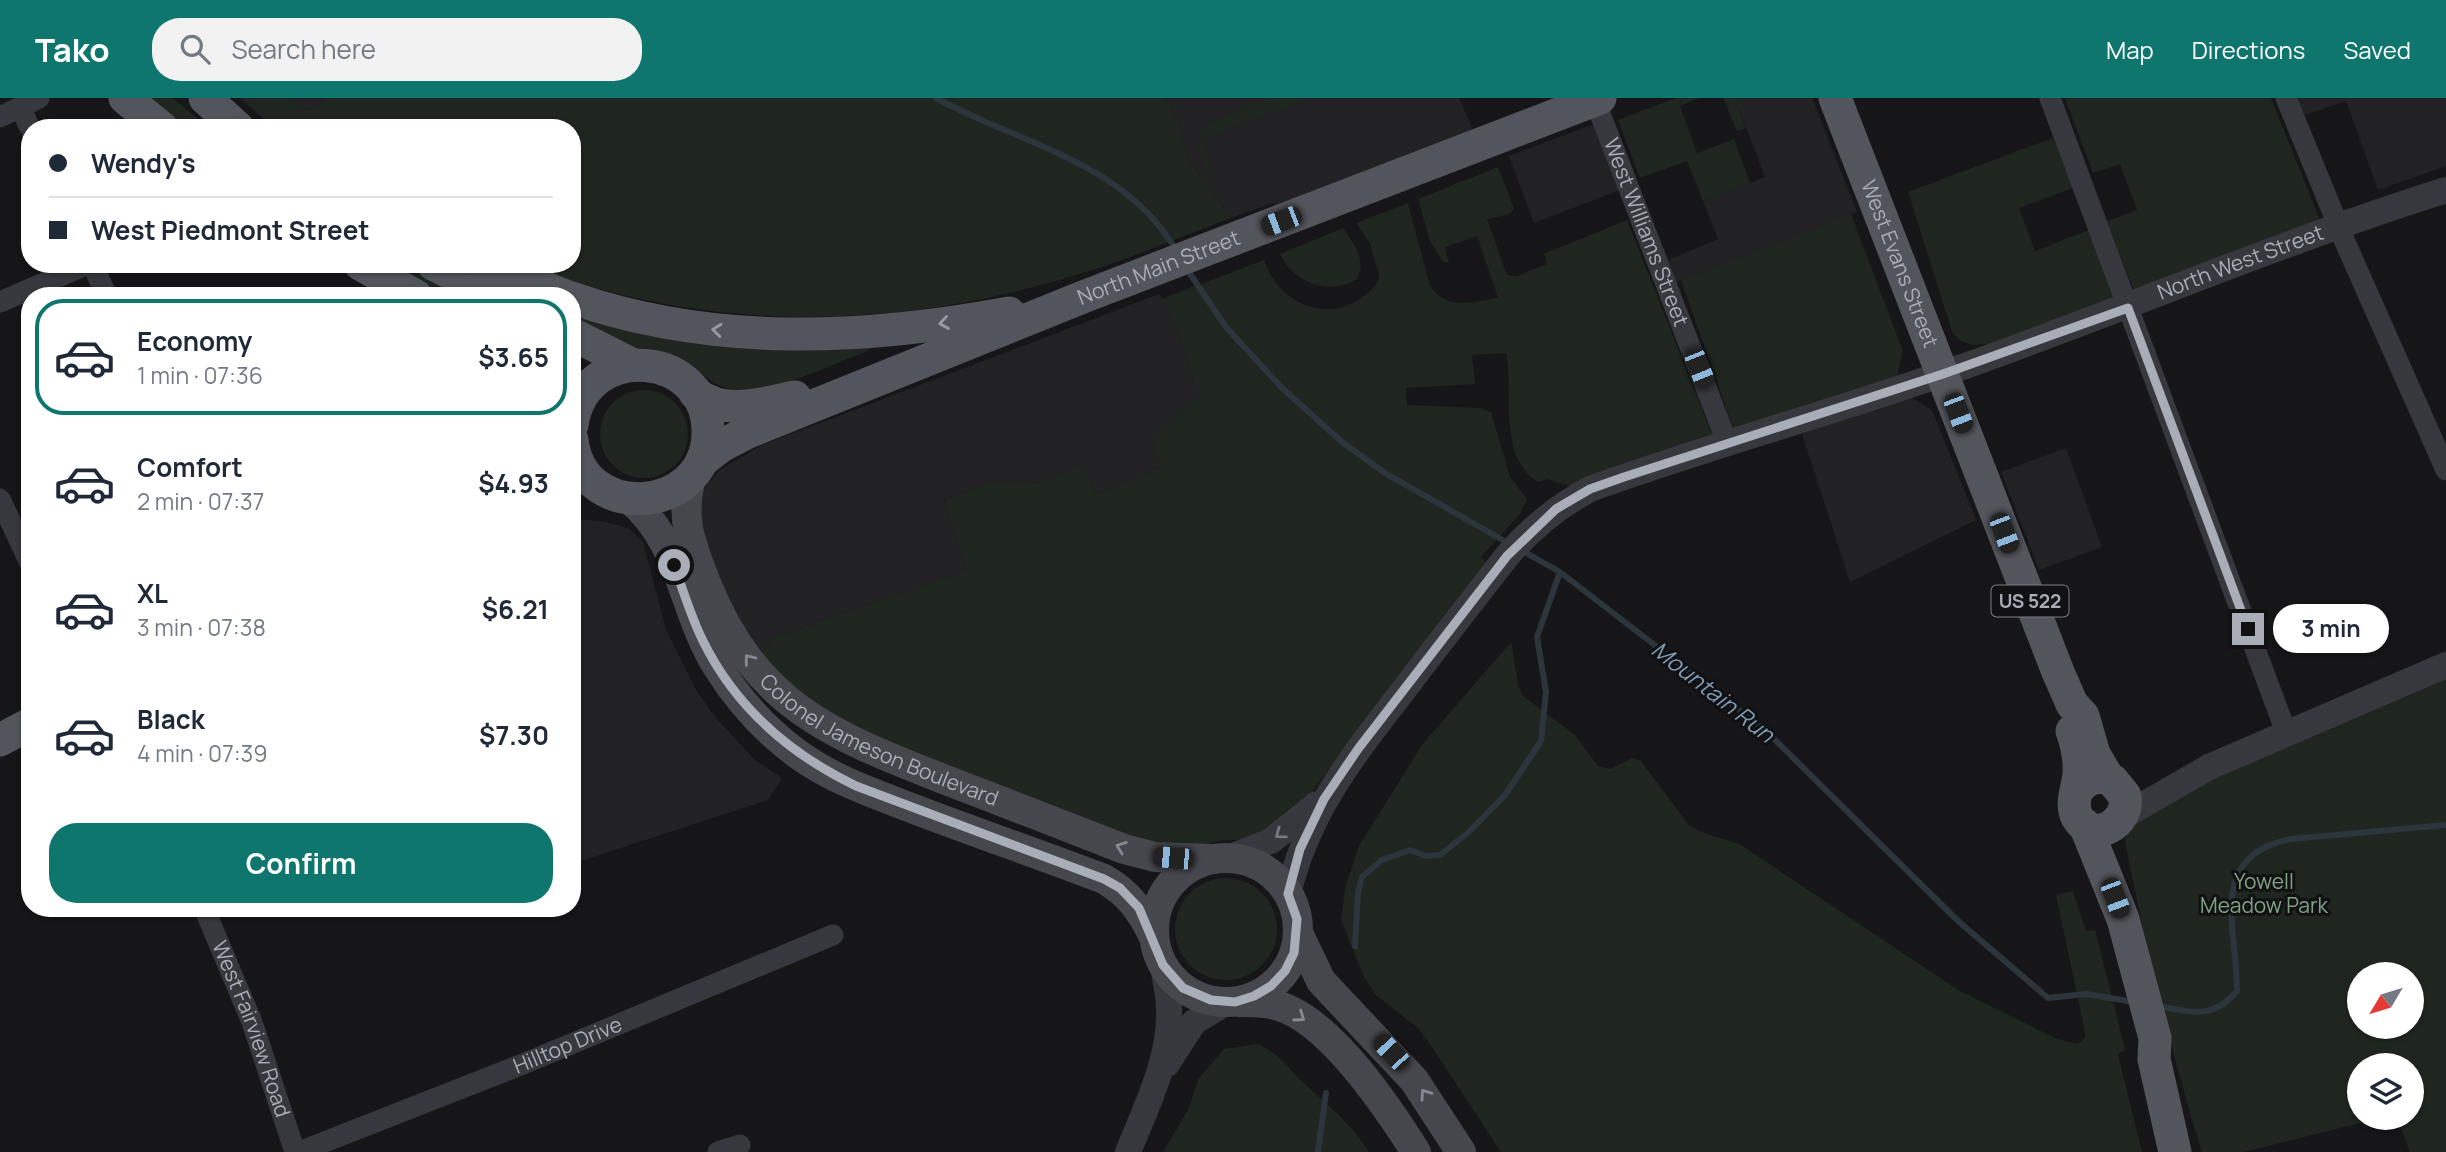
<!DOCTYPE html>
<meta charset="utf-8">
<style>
:root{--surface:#fff;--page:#f2f2f3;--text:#1f2937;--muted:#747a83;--line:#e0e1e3;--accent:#0f766e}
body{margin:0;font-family:Manrope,sans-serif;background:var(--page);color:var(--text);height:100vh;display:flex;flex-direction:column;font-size:26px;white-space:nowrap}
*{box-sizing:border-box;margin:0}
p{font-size:23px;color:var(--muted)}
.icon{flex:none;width:38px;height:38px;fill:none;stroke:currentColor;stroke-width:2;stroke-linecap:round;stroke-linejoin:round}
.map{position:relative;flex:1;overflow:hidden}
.drawer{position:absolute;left:21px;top:189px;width:560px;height:630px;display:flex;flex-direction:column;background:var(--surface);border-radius:28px;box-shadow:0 2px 5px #0004}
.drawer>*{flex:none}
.top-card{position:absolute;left:21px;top:21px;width:560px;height:154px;border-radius:28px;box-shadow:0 2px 5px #0004;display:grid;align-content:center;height:154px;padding:0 28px;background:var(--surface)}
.needle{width:46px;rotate:232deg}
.buttons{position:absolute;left:2347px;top:864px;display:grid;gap:14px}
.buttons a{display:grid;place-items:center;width:77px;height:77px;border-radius:50%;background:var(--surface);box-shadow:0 2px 5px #0004;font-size:35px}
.end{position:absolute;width:32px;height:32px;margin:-16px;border:9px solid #a8adb8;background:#111;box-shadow:0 0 0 4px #111}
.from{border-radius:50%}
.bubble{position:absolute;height:49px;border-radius:24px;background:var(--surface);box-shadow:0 2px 5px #0004;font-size:23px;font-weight:700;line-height:49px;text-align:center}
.car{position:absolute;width:21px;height:42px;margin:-21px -10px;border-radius:9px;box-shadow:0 0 5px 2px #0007;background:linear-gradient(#222 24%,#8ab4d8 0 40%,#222 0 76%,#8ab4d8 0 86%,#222 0)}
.top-card b{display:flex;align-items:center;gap:24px;height:66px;font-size:26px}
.top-card b+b{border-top:2px solid var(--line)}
.top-card i{width:18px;height:18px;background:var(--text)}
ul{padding:12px 0 0;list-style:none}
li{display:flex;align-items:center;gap:21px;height:116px;margin:0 14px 10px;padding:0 14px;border:4px solid transparent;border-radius:28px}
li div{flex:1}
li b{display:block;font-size:26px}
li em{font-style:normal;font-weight:700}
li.selected{border-color:var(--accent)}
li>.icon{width:63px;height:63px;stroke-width:1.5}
.action{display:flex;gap:14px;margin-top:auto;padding:14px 28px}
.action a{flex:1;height:80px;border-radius:28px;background:var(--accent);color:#fff;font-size:28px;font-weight:700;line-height:80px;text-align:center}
header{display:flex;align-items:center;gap:42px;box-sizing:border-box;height:98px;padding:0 35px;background:var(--accent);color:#fff}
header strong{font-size:33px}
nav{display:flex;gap:38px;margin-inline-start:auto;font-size:24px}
.search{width:490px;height:63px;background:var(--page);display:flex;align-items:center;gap:18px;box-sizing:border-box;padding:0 24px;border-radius:28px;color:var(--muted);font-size:26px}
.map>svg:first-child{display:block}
</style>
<header>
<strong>Tako</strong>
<div class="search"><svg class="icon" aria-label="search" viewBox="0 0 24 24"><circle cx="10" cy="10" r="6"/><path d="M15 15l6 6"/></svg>Search here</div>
<nav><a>Map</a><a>Directions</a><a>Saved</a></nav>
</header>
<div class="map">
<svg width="2446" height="1054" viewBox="0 0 2446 1054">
<rect width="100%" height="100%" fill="#161618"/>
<path fill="#222225" d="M240 0H325L318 9 302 12 283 30H274Z
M1166 0H1459L1473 32 1287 107 1272 105 1231 120 1188 62 1180 28Z
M1735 0H1812L1857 114 1676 184 1668 162 1718 141 1703 103 1765 79Z
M2295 0H2446V68L2378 92 2346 3 2302 18Z
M1594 26 1620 92 1534 125 1509 58Z
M1159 196 1177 230 1195 287 1201 295 1187 309 1161 369 1096 396 1083 369 1034 386 988 385 944 402 967 472 775 539 759 557 740 530 703 450 698 408 707 386 721 371 762 347Z
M1912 300 1932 312 1976 422 1850 484 1802 336 1900 301Z
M2066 350 2102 449 2039 472 2001 374Z
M572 421 602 423 630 431 643 444 666 532 696 592 716 620 755 662 782 680 768 702 572 766Z"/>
<path fill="#1e261f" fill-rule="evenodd" d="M142 0H173L209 30H179Z
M247 0H287L302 12 318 9 325 0H1166L1180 28 1188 62 1231 120C1185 137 1132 160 1083 175 889 235 710 235 519 166H572V30H275Z
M1267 0H1311L1201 41 1214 81C1200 66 1195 52 1198 31Z
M1676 0H1699L1680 8 1697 55 1734 41 1750 85 1703 103 1687 63 1640 80 1618 22Z
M1723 0H1740L1744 10 1739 12 1746 30 1737 33Z
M2065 0H2271L2321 125 2135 195 2107 123 2137 112 2120 66 2093 75Z
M2053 40 2073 90 2019 110 2035 153 2089 132 2116 202 1988 246C1973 248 1960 247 1952 233L1908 94Z
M1498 69 1514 111 1510 116 1487 121 1507 177 1517 178 1547 166 1544 156 1627 122 1711 334H1714L1712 341 1570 388 1547 381 1538 384C1497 359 1514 295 1506 255L1472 257 1475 286 1406 290 1407 307 1481 310 1491 314 1510 379 1527 401 1520 416 1481 459 1486 463 1312 694 1290 718 1248 742H1223L1197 748 1140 744 961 677 813 609 759 557 775 539 967 472 944 402 988 385 1034 386 1083 368 1096 396 1161 369 1152 339 1201 295 1195 287 1177 230 1161 201 1264 162C1278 204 1325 227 1363 199 1371 193 1378 187 1379 177L1370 145 1356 125 1408 105 1430 188C1447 213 1473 204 1498 200L1477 138 1445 149 1449 165 1443 164 1430 143 1418 101Z
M1851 116 1903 253 1897 278 1735 335 1681 182Z
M1343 130C1354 145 1368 165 1356 182 1328 198 1293 184 1280 156Z
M384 166H418L485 198H442Z
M572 212 870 248V252C834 265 763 302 726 290 709 285 697 270 680 263 660 255 637 256 617 249 602 244 587 236 572 230Z
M600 336a44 44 0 1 1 88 0a44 44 0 1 1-88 0Z
M1511 544 1519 590 1523 598 1575 637 1598 668 1611 671 1633 660 1641 663 1688 726C1703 738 1723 739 1741 747L1960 893 2057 941 2078 946 2085 940V934L2056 797 2073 793 2086 833 2095 832 2125 952 2118 956 2142 1054H1501L1430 946 1418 930 1376 897 1363 877 1341 822 1345 790 1359 748 1422 647Z
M2446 581V1054H2410L2397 1020H2412V968H2359V1020H2380L2244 1054H2202C2170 952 2146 849 2125 744L2128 727 2136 713ZM2359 877H2412V929H2359Z
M1175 831a51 51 0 1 1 102 0a51 51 0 1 1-102 0Z
M1258 946C1286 960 1286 970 1308 989 1331 1010 1352 1027 1369 1054H1163L1188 1012 1199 980 1224 951Z"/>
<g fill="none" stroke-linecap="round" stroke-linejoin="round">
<path stroke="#2c353c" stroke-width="6" d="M936 0C1020 46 1126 64 1177 154
M1186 170 1226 229 1282 290 1342 344 1385 375 1508 445
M1521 452 1560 474 1766 633 1958 823 2048 900 2086 896 2134 904
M1355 848 1358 795 1362 779 1382 762 1410 752 1426 758 1440 757 1470 733 1505 697 1541 643 1546 594 1537 539 1560 474
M2158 908C2192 914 2213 922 2237 893 2237 830 2206 757 2291 741L2446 727
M1318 1054 1326 995"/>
<g stroke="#37383d" stroke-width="21">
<path id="s1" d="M1594 0 1727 344"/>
<path d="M2050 0 2286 634"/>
<path d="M2286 0 2345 144 2446 372"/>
<path d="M20 9 30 30"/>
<path d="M0 19 39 0"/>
<path d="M92 166 107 198"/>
<path d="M0 204 88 166"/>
<path d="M0 401 30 465"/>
<path id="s2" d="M204 810 252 924 295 1054"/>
<path id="s3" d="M299 1054 523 966 833 837"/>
<path d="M718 1054 740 1047"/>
</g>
<g stroke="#37383d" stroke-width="26">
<path d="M2124 718 2209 669 2446 567"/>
<path d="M1230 759 1271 743 1317 706"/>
<path id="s4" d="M1288 796C1308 712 1355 655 1406 589 1439 545 1473 502 1507 458 1531 430 1557 409 1590 391 1715 346 1843 312 1968 267 2128 210 2284 143 2446 92"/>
<path d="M1167 966 1194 924 1227 904"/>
<path d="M1128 1054C1146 1009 1171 961 1169 911 1169 897 1165 882 1163 867"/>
</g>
<g stroke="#45474d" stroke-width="30">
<path id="s5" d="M692 378C679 418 691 447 706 485 757 611 834 638 951 684 1009 706 1067 729 1124 751L1155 759 1213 761"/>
<path d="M629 401C681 442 683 514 717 568 738 602 766 633 799 657 834 682 875 696 914 711 977 735 1041 757 1104 781 1130 796 1141 813 1154 839"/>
<circle cx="1226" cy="832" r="72"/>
<path d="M1298 835 1321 883 1414 982 1461 1054"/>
<path d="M1239 904C1254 904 1272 904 1287 911 1336 932 1388 1010 1416 1054"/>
</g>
<g stroke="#53555c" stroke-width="33">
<path d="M125 0 162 30"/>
<path d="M205 0 238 30"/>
<path id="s6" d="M1835 0 2058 574 2072 606 2083 618 2094 656 2108 680"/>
<path d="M360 166 416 198"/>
<path d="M433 166 496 198"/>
<path d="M484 166 566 198"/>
<path d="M572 200C714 249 864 242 1009 215"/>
<path d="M572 236 633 267"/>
<path d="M695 295C725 318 761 306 795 299"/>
<path d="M572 327C584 240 711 252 708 337 704 418 581 424 572 342"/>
<path id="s7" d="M702 363 721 348 746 335 1083 199 1600 0"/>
<path d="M2072 633C2077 647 2080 661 2079 676 2078 690 2070 705 2077 719 2093 747 2130 726 2125 698L2112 682C2097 676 2084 681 2076 695"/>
<path d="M0 642 30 626"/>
<path d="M2085 727 2123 821 2155 940 2154 961 2175 1054"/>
</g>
</g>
<defs><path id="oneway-chevron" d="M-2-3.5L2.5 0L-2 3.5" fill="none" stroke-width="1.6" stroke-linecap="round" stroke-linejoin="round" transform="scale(1.75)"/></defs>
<g stroke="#979ba6">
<use href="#oneway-chevron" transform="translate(944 225) rotate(171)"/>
<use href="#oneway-chevron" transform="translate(717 232) rotate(-174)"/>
</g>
<g stroke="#858993">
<use href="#oneway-chevron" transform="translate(749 561) rotate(-128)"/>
<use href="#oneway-chevron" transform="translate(1121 749) rotate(-160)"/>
<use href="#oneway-chevron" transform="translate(1300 919) rotate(35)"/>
<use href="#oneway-chevron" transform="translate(1425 996) rotate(-125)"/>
</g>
<use stroke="#757881" href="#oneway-chevron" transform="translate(1280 736) rotate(143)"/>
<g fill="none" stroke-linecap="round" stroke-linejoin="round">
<path stroke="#a8adb8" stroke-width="9" d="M674 467C683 492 691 519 703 543 736 610 790 656 856 688L1104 781 1120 790 1139 810 1163 867 1183 890 1211 902 1235 904 1254 898 1271 888 1285 873 1294 855 1297 821 1288 796 1300 751 1324 701 1358 651 1507 458 1556 411 1590 391 1624 379 1943 276 2128 210 2248 531"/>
</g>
<g text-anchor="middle" stroke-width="6" stroke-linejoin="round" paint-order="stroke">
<rect fill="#111113" stroke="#7b7e86" stroke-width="2" x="1991.5" y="487.5" width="77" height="31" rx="5"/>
<g font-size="19" font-weight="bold" fill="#a8adb8">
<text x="2030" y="510">US 522</text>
</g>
<g font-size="21" fill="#a8adb8" stroke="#111113">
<text dy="7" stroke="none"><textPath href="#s1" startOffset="144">West Williams Street</textPath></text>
<text dy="7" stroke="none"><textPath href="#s6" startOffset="178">West Evans Street</textPath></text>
<text dy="7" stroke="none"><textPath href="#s4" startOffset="1202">North West Street</textPath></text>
<text dy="7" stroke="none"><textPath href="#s7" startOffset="497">North Main Street</textPath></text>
<text dy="7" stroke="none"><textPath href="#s5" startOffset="355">Colonel Jameson Boulevard</textPath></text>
<text dy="7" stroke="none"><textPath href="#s2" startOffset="130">West Fairview Road</textPath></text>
<text dy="7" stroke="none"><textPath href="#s3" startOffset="289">Hilltop Drive</textPath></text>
</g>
<g font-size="21" fill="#7fa381" stroke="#111113">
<text x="2264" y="791">Yowell<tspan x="2264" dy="24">Meadow Park</tspan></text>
</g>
<g font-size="23" font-style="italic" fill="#7f9bb3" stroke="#111113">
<text transform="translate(1713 594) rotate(38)" y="8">Mountain Run</text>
</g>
</g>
</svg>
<div class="buttons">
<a><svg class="needle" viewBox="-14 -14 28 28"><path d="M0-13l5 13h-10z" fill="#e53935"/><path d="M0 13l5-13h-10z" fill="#747a83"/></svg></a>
<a><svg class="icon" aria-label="layers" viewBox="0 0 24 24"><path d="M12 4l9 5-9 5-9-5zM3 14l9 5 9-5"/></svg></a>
</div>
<i class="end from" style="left:674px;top:467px"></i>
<i class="end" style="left:2248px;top:531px"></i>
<div class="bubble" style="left:2273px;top:506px;width:116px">3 min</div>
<i class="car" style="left:1281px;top:123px;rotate:249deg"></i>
<i class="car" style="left:1699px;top:270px;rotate:158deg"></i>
<i class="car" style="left:1958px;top:315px;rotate:159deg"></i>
<i class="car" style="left:2004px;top:435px;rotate:159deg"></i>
<i class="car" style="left:1173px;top:760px;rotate:275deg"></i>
<i class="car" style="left:2115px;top:800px;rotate:159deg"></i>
<i class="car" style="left:1391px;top:954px;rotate:317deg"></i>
<div class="top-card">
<b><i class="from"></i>Wendy's</b>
<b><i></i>West Piedmont Street</b>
</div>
<section class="drawer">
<ul>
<li class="selected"><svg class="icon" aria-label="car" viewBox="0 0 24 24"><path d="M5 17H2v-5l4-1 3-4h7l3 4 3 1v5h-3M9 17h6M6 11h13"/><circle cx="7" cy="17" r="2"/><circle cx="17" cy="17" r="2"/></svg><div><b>Economy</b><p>1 min · 07:36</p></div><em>$3.65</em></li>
<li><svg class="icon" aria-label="car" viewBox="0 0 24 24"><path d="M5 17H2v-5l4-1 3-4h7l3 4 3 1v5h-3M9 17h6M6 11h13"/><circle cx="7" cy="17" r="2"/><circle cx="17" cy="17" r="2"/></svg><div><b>Comfort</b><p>2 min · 07:37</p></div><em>$4.93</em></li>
<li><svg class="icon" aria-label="car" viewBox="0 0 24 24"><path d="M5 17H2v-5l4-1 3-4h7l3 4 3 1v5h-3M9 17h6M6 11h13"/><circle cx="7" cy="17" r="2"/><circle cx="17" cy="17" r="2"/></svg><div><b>XL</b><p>3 min · 07:38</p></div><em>$6.21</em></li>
<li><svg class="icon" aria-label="car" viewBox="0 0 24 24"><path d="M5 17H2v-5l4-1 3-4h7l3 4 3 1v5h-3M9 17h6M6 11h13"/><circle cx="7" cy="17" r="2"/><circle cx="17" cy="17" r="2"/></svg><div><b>Black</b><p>4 min · 07:39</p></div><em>$7.30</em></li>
</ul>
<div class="action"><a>Confirm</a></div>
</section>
</div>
